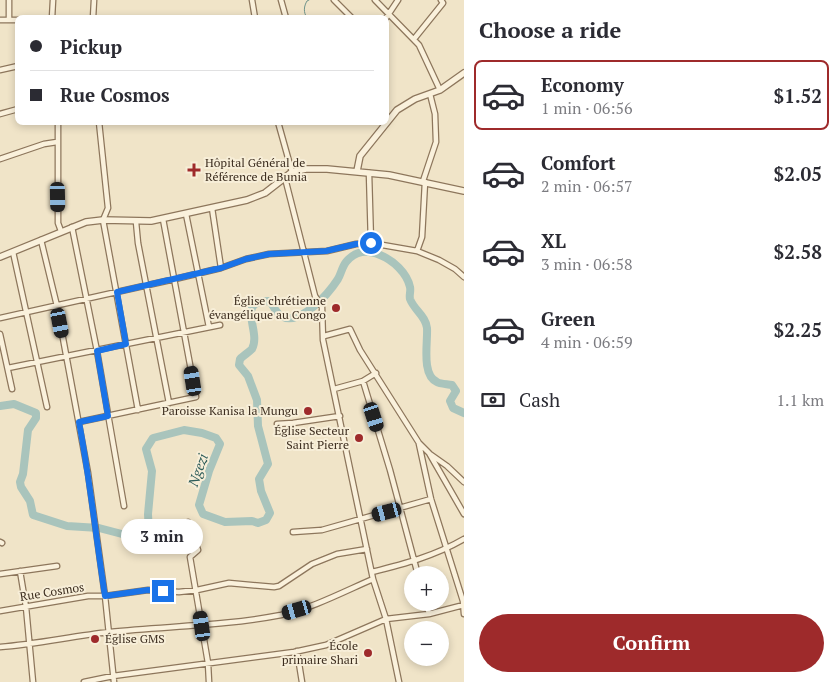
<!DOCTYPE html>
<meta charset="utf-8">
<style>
:root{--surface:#fff;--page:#f7f7f7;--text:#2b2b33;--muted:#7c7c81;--line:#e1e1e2;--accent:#9e2a2b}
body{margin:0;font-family:"PT Serif",serif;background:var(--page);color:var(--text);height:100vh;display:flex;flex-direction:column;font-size:19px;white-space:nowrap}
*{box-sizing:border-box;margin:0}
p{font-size:16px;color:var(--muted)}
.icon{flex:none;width:28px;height:28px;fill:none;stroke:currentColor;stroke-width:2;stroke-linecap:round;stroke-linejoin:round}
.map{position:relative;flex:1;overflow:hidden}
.details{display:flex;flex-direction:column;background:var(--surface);width:375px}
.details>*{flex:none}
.banner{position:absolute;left:15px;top:15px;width:374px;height:110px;border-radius:8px;box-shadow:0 2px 8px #0003;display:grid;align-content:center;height:110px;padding:0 15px;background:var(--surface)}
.controls{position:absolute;left:404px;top:566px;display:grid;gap:10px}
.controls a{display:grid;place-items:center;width:45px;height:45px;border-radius:50%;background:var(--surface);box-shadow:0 2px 8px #0003;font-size:25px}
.end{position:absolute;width:22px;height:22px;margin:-11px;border:6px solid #1a73e8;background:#fff;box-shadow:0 0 0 2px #fff}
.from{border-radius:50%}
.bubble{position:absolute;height:35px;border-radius:18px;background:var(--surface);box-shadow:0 2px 8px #0003;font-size:16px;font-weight:700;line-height:35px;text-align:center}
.car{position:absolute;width:15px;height:30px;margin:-15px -8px;border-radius:6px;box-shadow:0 0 4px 1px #0007;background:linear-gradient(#222 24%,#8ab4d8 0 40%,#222 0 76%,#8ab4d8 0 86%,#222 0)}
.banner b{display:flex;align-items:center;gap:18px;height:48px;font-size:19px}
.banner b+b{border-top:1px solid var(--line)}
.banner i{width:12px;height:12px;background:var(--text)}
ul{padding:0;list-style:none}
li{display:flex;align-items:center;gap:15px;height:70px;margin:0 10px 8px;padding:0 5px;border:2px solid transparent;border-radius:8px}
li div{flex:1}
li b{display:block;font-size:19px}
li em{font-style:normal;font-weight:700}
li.on{border-color:var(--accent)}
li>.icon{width:45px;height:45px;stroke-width:1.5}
h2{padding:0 15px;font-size:22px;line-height:60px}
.pay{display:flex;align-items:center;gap:12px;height:55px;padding:0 15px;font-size:19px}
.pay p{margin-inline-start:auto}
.action{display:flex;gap:10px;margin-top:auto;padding:10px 15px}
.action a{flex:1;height:58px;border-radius:30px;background:var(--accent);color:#fff;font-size:20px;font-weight:700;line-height:58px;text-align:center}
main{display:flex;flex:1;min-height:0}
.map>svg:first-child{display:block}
</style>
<main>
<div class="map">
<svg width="464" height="682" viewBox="0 0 464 682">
<rect width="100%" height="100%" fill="#f0e4c8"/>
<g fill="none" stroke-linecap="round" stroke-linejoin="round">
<path stroke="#6f938a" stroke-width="1" d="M307 18C303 12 304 6 307 1L309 0"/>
<path stroke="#a9c4bc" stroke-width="8" d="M0 406 14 404 36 413V418L28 430 23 474 20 482 21 487 30 501 33 515 67 526 99 528 141 539 146 538 149 534 148 514 152 471 146 449 153 438 184 430 202 433 216 438 220 444 209 471 199 505 203 514 225 522 252 521 258 523 266 520 270 513 261 491 259 479 268 464 258 426 257 400 248 376 239 365 240 359C243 356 249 352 252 349 262 331 234 300 270 301 273 306 277 314 281 316 300 327 329 293 338 279 341 274 342 267 346 262 356 250 367 250 380 255 393 260 407 273 410 287 411 291 409 295 410 299 414 310 426 316 427 328 428 342 421 375 437 382 440 384 447 384 452 385L456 391 450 401 453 408 464 413"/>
<g stroke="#8d765c" stroke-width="7">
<path id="minor" d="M252 0 255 18
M281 0 286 18
M334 0 352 18
M375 0 419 45 440 90
M52 18 53 0
M93 18 94 0
M386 18 398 0
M0 20H18
M9 20V0
M414 39 443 3 441 0
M0 70 18 66
M0 114 18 109
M58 122V223L61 231
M99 122 108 208 103 220 138 410
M278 122 292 172
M0 159 44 144 57 142
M369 173 371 243
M285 178 315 296 322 307 323 340 373 579 386 619 399 682
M423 181 436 142 435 114 430 94
M212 208 221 268
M186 214 209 327
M136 222 138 243 169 403
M72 227 97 351 124 506
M41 240 57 306 88 473 105 596 114 682
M417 251 422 237 425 182
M13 252 47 407
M0 318 175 279 221 268 246 259 269 254 327 251 356 244 371 243 417 251 439 260 455 269 464 277
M0 334 12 389
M324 336 350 329 360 350 419 443 429 453 464 514
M8 368 220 325
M363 381 390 470 418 575
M334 389 363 381 376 373
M79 422 196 397 163 219
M277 424 293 423 340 416
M419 444 431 499 463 601 464 614
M430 454 447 466 464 482
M188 522 198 550 190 557 208 663 209 682
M293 532 322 530 431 499
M0 542 2 543
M20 571 26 607 33 682
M372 572C404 564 435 556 464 539
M0 574 57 566
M426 602 429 614
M0 611 88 596H105L148 590 179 592 197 590 229 583 274 587 279 586 312 564 337 554 367 549
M0 647C37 644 73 636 110 632 167 626 224 626 281 615 313 608 343 592 373 579
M297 651 302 682
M84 682 113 676 294 652 326 645 386 619 429 614 464 605"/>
</g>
<g stroke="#8d765c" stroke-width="8">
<path id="tertiary" d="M357 171 360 156 397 110 415 99 440 90 464 73
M0 257 86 222 103 220 151 221 247 200 265 193 292 172 306 169H327L389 175 464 191"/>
</g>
<use href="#minor" stroke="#faf1dc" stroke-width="4.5"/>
<use href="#tertiary" stroke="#faf1dc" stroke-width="5.5"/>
</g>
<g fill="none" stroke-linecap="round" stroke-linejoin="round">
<path stroke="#1a73e8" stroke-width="6" d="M163 591 148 590 105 596C96 538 90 480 79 422L108 416 97 351 126 344 117 292 221 268 246 259 269 254 326 251 356 244 371 243"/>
</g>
<g fill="#9e2a2b" stroke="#f7eed8" stroke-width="2">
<path d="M191.5 162.5h5v5h5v5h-5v5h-5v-5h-5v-5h5z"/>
<circle cx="336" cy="308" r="5"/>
<circle cx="308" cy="411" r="5"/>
<circle cx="359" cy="438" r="5"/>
<circle cx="95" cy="639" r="5"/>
<circle cx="368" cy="653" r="5"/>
</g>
<g text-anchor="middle" stroke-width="4" stroke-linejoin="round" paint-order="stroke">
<g font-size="12" fill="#3d2e20" stroke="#f7eed8" text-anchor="end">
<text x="205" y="167" text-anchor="start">Hôpital Général de<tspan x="205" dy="14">Référence de Bunia</tspan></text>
<text x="326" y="305">Église chrétienne<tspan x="326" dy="14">évangélique au Congo</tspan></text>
<text x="298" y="415">Paroisse Kanisa la Mungu</text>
<text x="349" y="435">Église Secteur<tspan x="349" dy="14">Saint Pierre</tspan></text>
<text x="105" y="643" text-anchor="start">Église GMS</text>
<text x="358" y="650">École<tspan x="358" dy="14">primaire Shari</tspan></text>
</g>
<g font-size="12" fill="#3d2e20" stroke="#f7eed8">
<text transform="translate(52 592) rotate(-9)" y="4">Rue Cosmos</text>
</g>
<g font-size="14" font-style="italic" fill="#2f5d5a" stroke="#f7eed8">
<text transform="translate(198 470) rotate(-71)" y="5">Ngezi</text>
</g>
</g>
</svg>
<div class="controls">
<a>+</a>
<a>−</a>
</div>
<i class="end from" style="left:371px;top:243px"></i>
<i class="end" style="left:163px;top:591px"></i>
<div class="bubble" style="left:121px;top:519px;width:82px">3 min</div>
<i class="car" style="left:58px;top:197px;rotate:179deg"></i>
<i class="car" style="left:60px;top:323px;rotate:169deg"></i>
<i class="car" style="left:193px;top:381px;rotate:351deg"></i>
<i class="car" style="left:374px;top:417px;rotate:162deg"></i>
<i class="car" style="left:387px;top:512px;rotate:255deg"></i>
<i class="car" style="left:297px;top:610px;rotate:254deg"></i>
<i class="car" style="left:202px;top:626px;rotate:352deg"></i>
<div class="banner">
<b><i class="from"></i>Pickup</b>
<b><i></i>Rue Cosmos</b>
</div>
</div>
<section class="details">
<h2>Choose a ride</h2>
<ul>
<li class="on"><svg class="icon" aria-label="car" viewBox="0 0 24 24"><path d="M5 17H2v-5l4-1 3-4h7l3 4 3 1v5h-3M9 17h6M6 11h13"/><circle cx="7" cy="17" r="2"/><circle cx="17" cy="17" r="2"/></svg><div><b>Economy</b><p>1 min · 06:56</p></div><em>$1.52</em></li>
<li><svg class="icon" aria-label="car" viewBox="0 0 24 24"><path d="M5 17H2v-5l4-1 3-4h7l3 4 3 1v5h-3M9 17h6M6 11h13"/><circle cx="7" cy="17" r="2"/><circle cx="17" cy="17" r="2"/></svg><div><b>Comfort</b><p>2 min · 06:57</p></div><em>$2.05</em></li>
<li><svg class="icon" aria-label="car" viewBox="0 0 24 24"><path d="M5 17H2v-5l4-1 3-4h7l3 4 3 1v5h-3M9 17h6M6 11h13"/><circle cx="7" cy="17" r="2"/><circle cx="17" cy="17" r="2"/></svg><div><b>XL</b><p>3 min · 06:58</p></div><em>$2.58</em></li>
<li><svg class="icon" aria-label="car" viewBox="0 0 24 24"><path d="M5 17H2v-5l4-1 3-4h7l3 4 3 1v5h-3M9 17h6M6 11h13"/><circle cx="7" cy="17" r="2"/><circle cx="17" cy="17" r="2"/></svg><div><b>Green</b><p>4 min · 06:59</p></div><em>$2.25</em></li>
</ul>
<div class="pay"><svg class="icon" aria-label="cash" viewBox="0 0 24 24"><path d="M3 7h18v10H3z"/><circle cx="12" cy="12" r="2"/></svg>Cash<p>1.1 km</p></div>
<div class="action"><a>Confirm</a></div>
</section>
</main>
